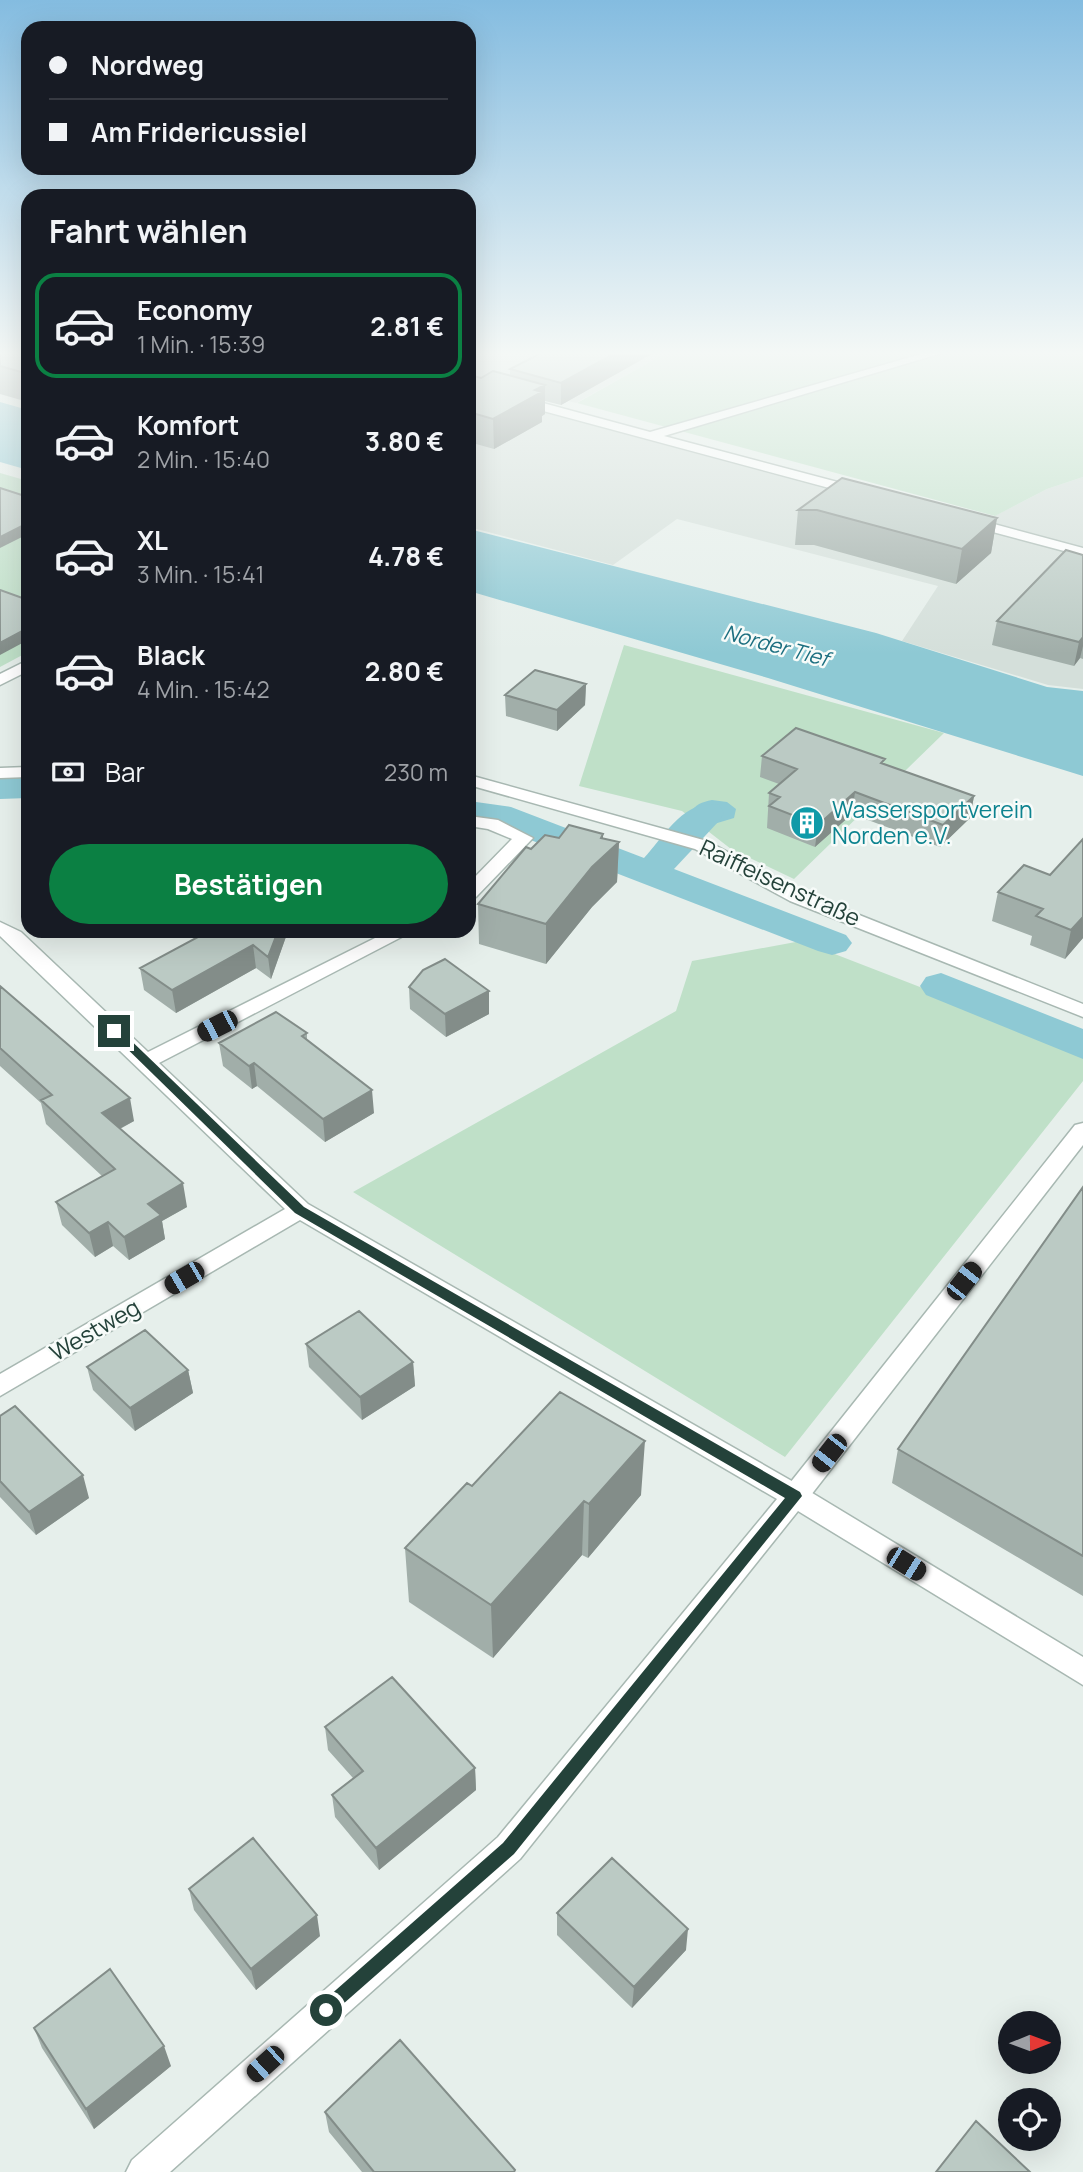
<!DOCTYPE html>
<html lang="de">
<meta charset="utf-8">
<style>
:root{--surface:#171b24;--page:#20242c;--text:#f1f3f6;--muted:#9ea1a6;--line:#363941;--accent:#0b8043}
body{margin:0;font-family:Manrope,sans-serif;background:var(--page);color:var(--text);height:100vh;display:flex;flex-direction:column;font-size:26px;white-space:nowrap}
*{box-sizing:border-box;margin:0}
p{font-size:23px;color:var(--muted)}
.icon{flex:none;width:38px;height:38px;fill:none;stroke:currentColor;stroke-width:2;stroke-linecap:round;stroke-linejoin:round}
.map{position:relative;flex:1;overflow:hidden}
.panel{position:absolute;left:21px;top:189px;width:455px;height:749px;display:flex;flex-direction:column;background:var(--surface);border-radius:21px;box-shadow:0 7px 28px #0002}
.panel>*{flex:none}
.guide{position:absolute;left:21px;top:21px;width:455px;height:154px;border-radius:21px;box-shadow:0 7px 28px #0002;display:grid;align-content:center;height:154px;padding:0 28px;background:var(--surface)}
.needle{width:46px;rotate:89deg}
.fabs{position:absolute;left:998px;top:2011px;display:grid;gap:14px}
.fabs a{display:grid;place-items:center;width:63px;height:63px;border-radius:50%;background:var(--surface);box-shadow:0 7px 28px #0002;font-size:35px}
.end{position:absolute;width:32px;height:32px;margin:-16px;border:9px solid #24423a;background:#fff;box-shadow:0 0 0 4px #fff}
.from{border-radius:50%}
.car{position:absolute;width:21px;height:42px;margin:-21px -10px;border-radius:9px;box-shadow:0 0 5px 2px #0007;background:linear-gradient(#222 24%,#8ab4d8 0 40%,#222 0 76%,#8ab4d8 0 86%,#222 0)}
.guide b{display:flex;align-items:center;gap:24px;height:66px;font-size:26px}
.guide b+b{border-top:2px solid var(--line)}
.guide i{width:18px;height:18px;background:var(--text)}
ul{padding:0;list-style:none}
li{display:flex;align-items:center;gap:21px;height:105px;margin:0 14px 10px;padding:0 14px;border:4px solid transparent;border-radius:21px}
li div{flex:1}
li b{display:block;font-size:26px}
li em{font-style:normal;font-weight:700}
li.current{border-color:var(--accent)}
li>.icon{width:63px;height:63px;stroke-width:1.5}
h2{padding:0 28px;font-size:32px;line-height:84px}
.pay{display:flex;align-items:center;gap:18px;height:77px;padding:0 28px;font-size:26px}
.pay p{margin-inline-start:auto}
.action{display:flex;gap:14px;margin-top:auto;padding:14px 28px}
.action a{flex:1;height:80px;border-radius:42px;background:var(--accent);color:#fff;font-size:28px;font-weight:700;line-height:80px;text-align:center}
.map>svg:first-child{display:block}
</style>
<div class="map">
<svg width="1083" height="2172" viewBox="0 0 1083 2172">
<rect width="100%" height="100%" fill="#e6efeb"/>
<path fill="#d4dfda" d="M469 350H671L576 403 469 375Z
M469 392 971 528 1047 489 1083 477V689L1048 685 902 641 938 586 677 519 613 565 469 527Z"/>
<path fill="#bfe0c8" d="M671 350H1083V477L1047 489 995 516 577 403Z
M0 473 28 481V652L0 667Z
M624 645 944 733 794 879 731 849 682 811 579 786Z
M801 941 1083 1050V1081L785 1457 353 1192 676 1011 692 961Z"/>
<path fill="#8ec9d4" d="M0 402 28 410V470L0 462Z
M469 529 876 633 1047 687 1083 691V776L768 678 469 591Z
M712 800 727 802 736 809 734 818 714 824 693 822 690 814C695 804 702 802 712 800Z"/>
<g fill="none" stroke-linecap="round" stroke-linejoin="round">
<path fill="#8ec9d4" fill-rule="evenodd" d="M28 776V798L0 799V777Z
M469 801 511 807 644 858C664 836 686 797 719 805L724 813 719 821 674 869 846 935 852 943 846 951 832 955 818 951 492 825 469 823Z
M941 973 1083 1029V1059L926 995 920 986 926 977Z"/>
<g stroke="#a8b8b2" stroke-width="3">
<path id="service" d="M469 816 498 820 533 838 476 897 469 899V883L512 839 488 829 469 826Z
M1083 1123V1145L804 1504 795 1507 786 1504 782 1496 786 1488 1075 1125Z"/>
</g>
<g stroke="#a8b8b2" stroke-width="3">
<path id="minor" d="M935 350H952L664 436 864 489 866 492 859 496 469 391V383L650 432Z
M968 517 1083 548V556L963 524V518Z
M28 660V671L0 685V674Z
M28 767V777L0 778V768Z
M469 775 707 841 804 893 1083 1004V1017L790 901 695 849 469 785Z
M0 922 21 932 148 1052 389 931H413L159 1063 308 1204 804 1488 1083 1657V1685L798 1511 520 1859 170 2172H126L132 2160 498 1837 777 1499 300 1220 0 1396V1374L285 1209 0 936Z"/>
</g>
<use href="#service" fill="#fff" fill-rule="evenodd"/>
<use href="#minor" fill="#fff" fill-rule="evenodd"/>
</g>
<path fill="#a1aea9" d="M0 350H28V402L0 394Z
M659 350 561 405 545 401V414L542 416V422L494 449 469 442V375L481 378 510 375V369Z
M842 478 997 518 991 553 956 584 814 545H795L798 510Z
M1083 555V659L1080 658 1074 666 992 645 997 621Z
M586 684 585 705 557 731 506 716 505 695Z
M762 756 885 764 974 796 970 818 940 847 852 814 815 847 767 828 769 793 779 784 760 777Z
M559 838H603L619 842 617 882 592 907 546 964 479 944 478 904Z
M1083 839V938L1065 959 1030 945 1032 936 992 921 998 892 1050 875Z
M209 931H288L271 979 256 968 176 1013 144 990 140 968Z
M0 986 134 1121 120 1129 187 1207 162 1221 165 1239 129 1260 113 1246 95 1257 62 1225 56 1202 102 1176 46 1124 41 1103 0 1066Z
M409 987 489 991V1014L446 1037 410 1009Z
M307 1033V1040L374 1113 325 1142 257 1086 252 1089 223 1066 219 1043Z
M1083 1187V1596L892 1483 898 1449Z
M306 1344 413 1362 415 1386 362 1420 309 1367Z
M87 1367 188 1370 193 1393 135 1431 93 1390Z
M0 1416 89 1498 36 1535 0 1497Z
M472 1486 641 1495 588 1558 582 1555 493 1658 409 1602 405 1548Z
M325 1727 475 1768 476 1790 379 1870 335 1817 332 1795 353 1778 328 1750Z
M189 1889 320 1936 256 1990 194 1910Z
M557 1913 686 1950 632 2008 557 1935Z
M34 2028 171 2066 94 2129 42 2048Z
M325 2112 515 2170V2172H362L329 2132Z"/>
<path fill="#838d89" d="M621 350H659L561 405V383Z
M545 385V414L542 416V422L494 449 493 419Z
M997 518 991 553 956 584 962 549Z
M28 523V534L0 548V537Z
M28 628V640L0 655V643Z
M1083 637V646L1080 658 1074 666 1079 642Z
M586 684 585 705 557 731V710Z
M855 792 852 814 815 847 818 825Z
M974 796 970 818 940 847 943 825Z
M603 834V857L619 842 617 882 592 907 546 964V924Z
M1083 917V938L1065 959 1071 930Z
M278 931H288L271 979 268 957Z
M253 945 256 968 176 1013 172 990Z
M489 991V1014L446 1037 445 1014Z
M254 1063 257 1086 252 1089 249 1066Z
M372 1090 374 1113 325 1142 323 1119Z
M130 1098 134 1121 106 1136 102 1113Z
M183 1183 187 1207 162 1221 165 1239 129 1260 124 1237 148 1204Z
M108 1222 113 1246 95 1257 89 1233Z
M413 1362 415 1386 362 1420 360 1397Z
M188 1370 193 1393 135 1431 130 1408Z
M645 1441 641 1495 588 1558 589 1504Z
M83 1475 89 1498 36 1535 29 1512Z
M584 1501 582 1555 493 1658 491 1605Z
M475 1768 476 1790 379 1870 376 1848Z
M317 1915 320 1936 256 1990 251 1969Z
M688 1929 686 1950 632 2008 634 1987Z
M164 2046 171 2066 94 2129 86 2109Z"/>
<path fill="#bbcac4" stroke="#838d89" stroke-width="2" d="M0 350H28V374L0 366Z
M547 350H621L561 383 510 369Z
M493 371 545 385 535 390 542 392 493 419 469 412V375L481 378Z
M842 478 997 518 962 549 817 510H798Z
M0 488 28 497V523L0 537Z
M1066 550 1083 555V637L1079 642 997 621Z
M0 590 28 600V628L0 643Z
M535 670 586 684 557 710 505 695Z
M796 728 885 759 881 763 974 796 943 825 855 792 818 825 769 806 780 797 769 793 797 769 762 756Z
M569 825 603 834 601 838 619 842 592 867 546 924 478 904 526 847 531 849 545 835 559 838Z
M1083 839V917L1071 930 1036 916 1043 909 998 892 1024 865 1050 875Z
M209 931H278L268 957 253 945 172 990 140 968Z
M445 959 489 991 445 1014 409 987 423 970Z
M0 986 130 1098 102 1113 183 1183 148 1204 161 1215 124 1237 108 1222 89 1233 56 1202 115 1169 41 1100 52 1095 0 1048Z
M276 1012 307 1033 302 1036 372 1090 323 1119 254 1063 249 1066 219 1043Z
M1083 1187V1556L898 1449Z
M359 1311 413 1362 360 1397 306 1344Z
M145 1330 188 1370 130 1408 87 1367Z
M560 1392 645 1441 589 1504 584 1501 491 1605 405 1548 467 1483 472 1486Z
M15 1406 83 1475 29 1512 0 1481V1416Z
M392 1677 475 1768 376 1848 332 1795 363 1771 325 1727Z
M253 1838 317 1915 251 1969 189 1889Z
M612 1858 688 1929 634 1987 557 1913Z
M110 1969 164 2046 86 2109 34 2028Z
M400 2040 515 2170 514 2172H374L325 2112Z
M976 2121 1030 2172H936Z"/>
<linearGradient id="sky" x2="0" y2="1"><stop stop-color="#84bce0"/><stop offset="0.54" stop-color="#f4f8f6"/><stop offset="1" stop-color="#f4f8f6" stop-opacity="0"/></linearGradient>
<rect width="1083" height="654" fill="url(#sky)"/>
<path fill="#24423a" d="M111 1028H118L304 1207 800 1492 802 1496 514 1854 326 2019 320 2017 317 2010 320 2004 503 1843 785 1498 295 1213 111 1033Z"/>
<defs>
<g id="building-disc" transform="scale(1.75)"><circle r="9.5" fill="#0f9aa8" stroke="#f7fbf9"/><path d="M-4-6H4V6H1V3H-1V6H-4ZM-2.5-4.3h1.7v1.8h-1.7ZM.8-4.3h1.7v1.8H.8ZM-2.5-1h1.7V.8h-1.7ZM.8-1h1.7V.8H.8Z" fill="#fff"/></g>
</defs>
<g fill-rule="evenodd">
<use href="#building-disc" x="807" y="823"/>
</g>
<g text-anchor="middle" stroke-width="5" stroke-linejoin="round" paint-order="stroke">
<g font-size="21" font-style="italic" fill="#1c6f80" stroke="#f7fbf9">
<text transform="translate(776 646) rotate(15)" y="7">Norder Tief</text>
</g>
<g font-size="23" fill="#0d838f" stroke="#f7fbf9" text-anchor="start">
<text x="832" y="818">Wassersportverein<tspan x="832" dy="26">Norden e.V.</tspan></text>
</g>
<g font-size="23" fill="#24423a" stroke="#f7fbf9">
<text transform="translate(780 883) rotate(25)" y="8">Raiffeisenstraße</text>
<text transform="translate(95 1330) rotate(-30)" y="8">Westweg</text>
</g>
</g>
</svg>
<div class="fabs">
<a><svg class="needle" viewBox="-14 -14 28 28"><path d="M0-13l5 13h-10z" fill="#e53935"/><path d="M0 13l5-13h-10z" fill="#9ea1a6"/></svg></a>
<a><svg class="icon" aria-label="locate" viewBox="0 0 24 24"><circle cx="12" cy="12" r="6"/><path d="M12 2v4M12 18v4M2 12h4M18 12h4"/></svg></a>
</div>
<i class="end from" style="left:326px;top:2010px"></i>
<i class="end" style="left:114px;top:1031px"></i>
<i class="car" style="left:217px;top:1026px;rotate:243deg"></i>
<i class="car" style="left:184px;top:1278px;rotate:240deg"></i>
<i class="car" style="left:964px;top:1281px;rotate:38deg"></i>
<i class="car" style="left:829px;top:1453px;rotate:218deg"></i>
<i class="car" style="left:906px;top:1564px;rotate:122deg"></i>
<i class="car" style="left:265px;top:2064px;rotate:228deg"></i>
<div class="guide">
<b><i class="from"></i>Nordweg</b>
<b><i></i>Am Fridericussiel</b>
</div>
<section class="panel">
<h2>Fahrt wählen</h2>
<ul>
<li class="current"><svg class="icon" aria-label="car" viewBox="0 0 24 24"><path d="M5 17H2v-5l4-1 3-4h7l3 4 3 1v5h-3M9 17h6M6 11h13"/><circle cx="7" cy="17" r="2"/><circle cx="17" cy="17" r="2"/></svg><div><b>Economy</b><p>1 Min. · 15:39</p></div><em>2.81 €</em></li>
<li><svg class="icon" aria-label="car" viewBox="0 0 24 24"><path d="M5 17H2v-5l4-1 3-4h7l3 4 3 1v5h-3M9 17h6M6 11h13"/><circle cx="7" cy="17" r="2"/><circle cx="17" cy="17" r="2"/></svg><div><b>Komfort</b><p>2 Min. · 15:40</p></div><em>3.80 €</em></li>
<li><svg class="icon" aria-label="car" viewBox="0 0 24 24"><path d="M5 17H2v-5l4-1 3-4h7l3 4 3 1v5h-3M9 17h6M6 11h13"/><circle cx="7" cy="17" r="2"/><circle cx="17" cy="17" r="2"/></svg><div><b>XL</b><p>3 Min. · 15:41</p></div><em>4.78 €</em></li>
<li><svg class="icon" aria-label="car" viewBox="0 0 24 24"><path d="M5 17H2v-5l4-1 3-4h7l3 4 3 1v5h-3M9 17h6M6 11h13"/><circle cx="7" cy="17" r="2"/><circle cx="17" cy="17" r="2"/></svg><div><b>Black</b><p>4 Min. · 15:42</p></div><em>2.80 €</em></li>
</ul>
<div class="pay"><svg class="icon" aria-label="cash" viewBox="0 0 24 24"><path d="M3 7h18v10H3z"/><circle cx="12" cy="12" r="2"/></svg>Bar<p>230 m</p></div>
<div class="action"><a>Bestätigen</a></div>
</section>
</div>
